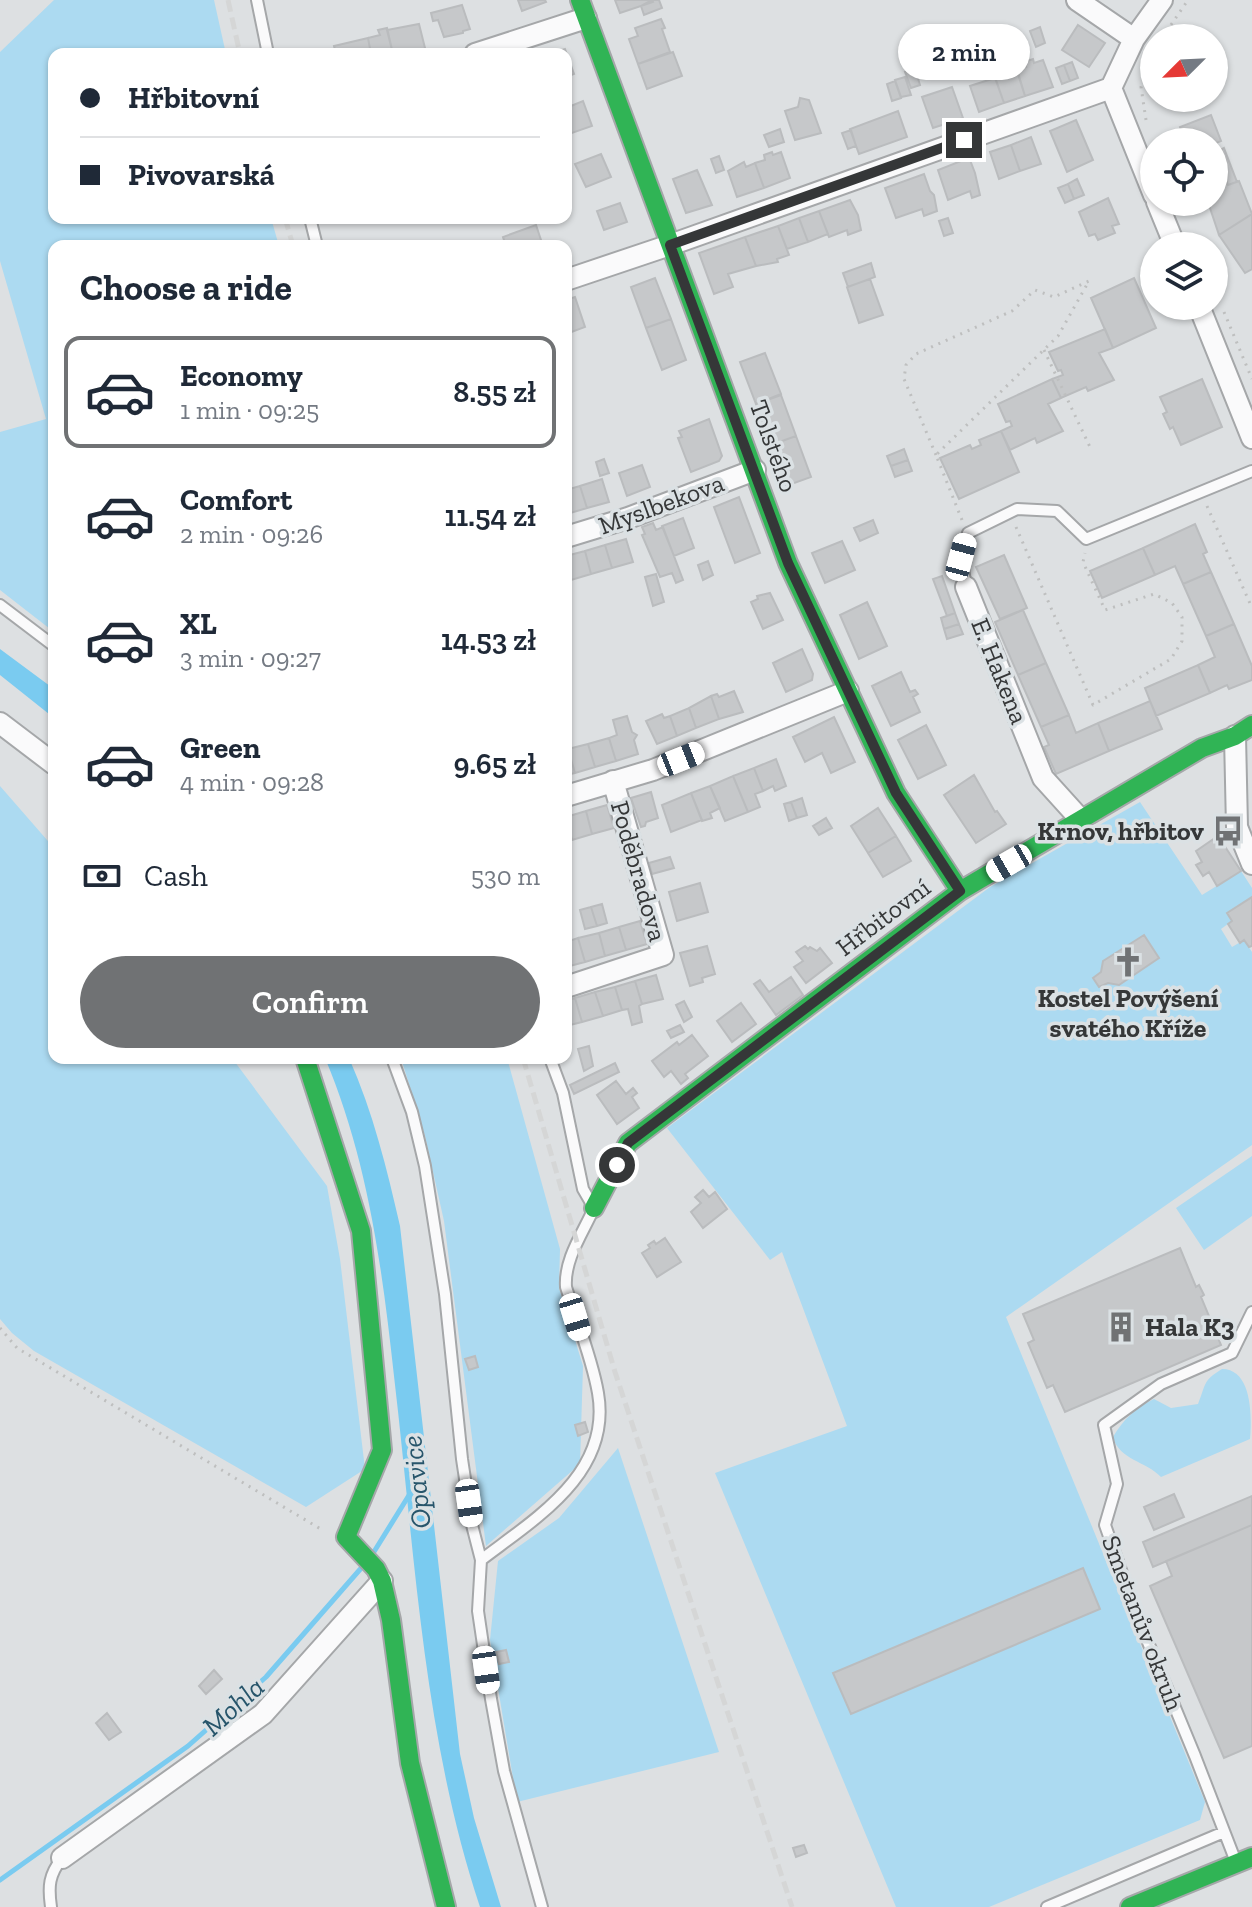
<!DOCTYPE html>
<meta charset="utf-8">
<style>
:root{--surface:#fff;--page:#f2f2f3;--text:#1f2937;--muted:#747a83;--line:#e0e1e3;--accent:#707274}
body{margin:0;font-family:"Zilla Slab",serif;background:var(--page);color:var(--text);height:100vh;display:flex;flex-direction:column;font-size:30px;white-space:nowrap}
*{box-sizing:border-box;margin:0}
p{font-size:26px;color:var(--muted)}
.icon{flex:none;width:44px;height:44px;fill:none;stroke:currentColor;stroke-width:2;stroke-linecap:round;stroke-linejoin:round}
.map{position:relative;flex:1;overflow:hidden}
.sheet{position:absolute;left:48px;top:240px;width:524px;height:824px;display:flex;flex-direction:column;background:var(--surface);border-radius:16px;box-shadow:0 2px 6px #0004}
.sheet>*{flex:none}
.guide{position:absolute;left:48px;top:48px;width:524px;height:176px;border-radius:16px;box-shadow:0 2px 6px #0004;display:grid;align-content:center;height:176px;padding:0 32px;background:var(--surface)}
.needle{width:52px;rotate:246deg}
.controls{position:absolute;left:1140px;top:24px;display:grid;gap:16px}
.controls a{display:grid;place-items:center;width:88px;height:88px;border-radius:50%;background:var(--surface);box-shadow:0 2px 6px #0004;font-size:40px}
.end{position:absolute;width:36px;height:36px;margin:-18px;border:10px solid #353738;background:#fff;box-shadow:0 0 0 4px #fff}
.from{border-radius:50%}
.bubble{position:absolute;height:56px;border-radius:28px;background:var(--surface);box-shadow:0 2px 6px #0004;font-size:26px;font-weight:600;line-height:56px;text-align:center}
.car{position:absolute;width:24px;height:48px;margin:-24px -12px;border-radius:10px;box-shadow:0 0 6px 2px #0007;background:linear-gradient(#fff 24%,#345 0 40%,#fff 0 76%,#345 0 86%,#fff 0)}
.guide b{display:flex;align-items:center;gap:28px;height:76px;font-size:30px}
.guide b+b{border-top:2px solid var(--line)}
.guide i{width:20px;height:20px;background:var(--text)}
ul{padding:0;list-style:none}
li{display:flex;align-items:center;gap:24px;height:112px;margin:0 16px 12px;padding:0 16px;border:4px solid transparent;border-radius:16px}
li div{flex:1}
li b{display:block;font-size:30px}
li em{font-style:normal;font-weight:600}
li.on{border-color:var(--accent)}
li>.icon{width:72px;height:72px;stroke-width:1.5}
h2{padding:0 32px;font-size:36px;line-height:96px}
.pay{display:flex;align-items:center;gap:20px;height:88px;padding:0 32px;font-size:30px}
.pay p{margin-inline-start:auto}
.action{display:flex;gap:16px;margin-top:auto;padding:16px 32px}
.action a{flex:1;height:92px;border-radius:48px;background:var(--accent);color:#fff;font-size:32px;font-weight:600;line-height:92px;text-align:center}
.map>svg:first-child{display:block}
</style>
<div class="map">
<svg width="1252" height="1907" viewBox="0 0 1252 1907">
<rect width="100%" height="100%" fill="#dde0e2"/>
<path fill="#acdaf1" d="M54 0H214L226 54H54V218H271L279 246H54V632L0 590V432L46 419 0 261V52Z
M0 786 54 848V1058H232L327 1186 340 1259 365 1469 306 1507 34 1351 12 1333 0 1319Z
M1140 802 1202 895 1241 871 1252 888V897L1227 913 1232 921 1221 929 1232 947 1244 940 1252 952V1145L1006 1317 1205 1802 1200 1820 989 1907H896L715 1473 847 1426 782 1252 770 1260 667 1128 990 887Z
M401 1058H507L560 1249 559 1288 583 1366 580 1464 486 1546 444 1221 425 1136Z
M1252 1156V1216L1204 1250 1176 1208Z
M1222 1369C1252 1369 1252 1416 1250 1439L1161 1477C1146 1461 1119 1460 1113 1437 1123 1420 1136 1407 1154 1399L1171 1408 1198 1404C1206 1385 1202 1381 1222 1369Z
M618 1448 719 1752 517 1802 490 1640 498 1561 559 1518Z"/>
<path fill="#7acbf0" d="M0 649 54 689V718L0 675Z
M325 1058H349C373 1112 387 1169 400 1226L460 1754 474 1818 501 1907H480C423 1736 415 1554 394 1376 382 1267 368 1160 325 1058Z"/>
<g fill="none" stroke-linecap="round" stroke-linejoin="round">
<path stroke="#7acbf0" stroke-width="5" d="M372 1555 411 1492
M0 1880 188 1746 266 1677 363 1566"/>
</g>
<path fill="#c6c8ca" stroke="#babcbe" stroke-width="2" d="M518 0H545L546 2 522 11Z
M615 0H652L653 2 620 13Z
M652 0H659L662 8 644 15 641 6Z
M462 5 470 29 463 31V33L444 37 438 20 433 21 431 13Z
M661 19 665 28 662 29 670 52 638 64 629 39 638 36 635 28Z
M419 24 426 52 393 54 387 30Z
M1078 25 1105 43 1089 67 1062 50Z
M1040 27 1045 43 1036 47 1030 31Z
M387 28 393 54H371L368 38 380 35 378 30Z
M368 38 371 54H336L334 46Z
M565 49 574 74 566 77V54H550Z
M673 52 682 76 647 89 638 64Z
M1033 59 1034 63 1043 60 1053 87 1025 96 1017 71 1026 67 1024 62Z
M1072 62 1078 78 1070 81 1064 65Z
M1064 65 1070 81 1062 84 1056 68Z
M915 69 920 85 911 88 905 72Z
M1017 69 1025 96 1004 103 995 77Z
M905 77 911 95 901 97 895 80Z
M995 78 1004 103 979 112 970 86Z
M895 81 901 98 892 101 887 84Z
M952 87 963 118 933 128 922 97Z
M800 98 809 100 821 133 795 140 785 111 798 107Z
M583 101 592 126 569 134 566 108Z
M898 111 907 137 859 154 850 129Z
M1211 115 1221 141 1214 144V142H1186L1180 127Z
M1076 120 1093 160 1067 172 1050 131Z
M780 129 784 142 769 147 764 135Z
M851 130 856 146 848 149 842 133Z
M1031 137 1041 164 1020 171 1011 145Z
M1011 145 1020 171 999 179 990 152Z
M1224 148 1237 182 1228 185 1214 156V153Z
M772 152 773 155 781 152 790 178 764 188 755 163 765 160 764 155Z
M601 154 611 177 586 187 575 164Z
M1215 155 1228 185 1239 181 1252 214 1219 235 1208 202H1214Z
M719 156 724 170 716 173 711 159Z
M966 159 970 160 975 173 980 195 972 198 970 191 948 200 938 170Z
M744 162 746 167 755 163 764 188 737 197 728 171Z
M697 170 712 205 686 213 673 179Z
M924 174 930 191 934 195 937 211 924 216 922 209 896 218 885 188Z
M1077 179 1084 195 1074 199 1068 184Z
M1068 184 1074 199 1065 203 1058 188Z
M1108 198 1119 224 1112 226 1115 233 1098 240 1095 234 1089 236 1079 212Z
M850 200 858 215 861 230 848 235 847 230 829 237 819 211Z
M620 203 627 222 604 230 597 211Z
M819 211 828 234 808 242 799 218Z
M1252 214V269L1245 273 1219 235Z
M799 218 808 242 787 249 778 226Z
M948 218 953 233 944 236 939 221Z
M536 225 543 246H506L503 237Z
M778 226 789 255 777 259 778 262 756 266 745 237Z
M745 237 756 266 728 274 733 287 714 294 699 253Z
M871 263 875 277 848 287 843 273Z
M655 278 671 319 646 328 631 287Z
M1134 278 1156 328 1113 348 1091 298Z
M870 279 883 315 859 323 847 287Z
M575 297 585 327 566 334V300Z
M671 319 686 360 662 370 646 328Z
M1105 329 1113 348 1099 353 1114 380 1088 391 1086 387 1061 398 1052 379 1063 375 1061 370 1058 371 1049 352Z
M765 353 781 394 756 404 740 362Z
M1052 379 1061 398 1048 404 1063 431 1037 443 1035 438 1010 450 1001 431 1012 426 1010 421 1006 422 998 404Z
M1202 379 1222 427 1181 445 1173 427 1170 429 1163 414 1167 412 1160 397Z
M781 395 796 436 771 445 756 404Z
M709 419 722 456 719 461 691 472 678 438 682 437 679 431Z
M1001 431 1019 472 959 499 940 458 970 445 972 449 981 445 979 440Z
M796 436 811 477 786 486 771 445Z
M904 449 908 460 891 466 887 456Z
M604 459 609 473 600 476 596 462Z
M908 460 912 471 895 477 891 466Z
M642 465 650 487 627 496 619 473Z
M602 479 609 502 587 508 580 486Z
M580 486 587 508 567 514 566 490Z
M739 497 760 553 735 563 714 507Z
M683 518 694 548 674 556 662 526Z
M873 520 878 533 860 541 854 528Z
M653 523 656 530 663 527 683 580 676 583 672 573 660 577 642 535 645 534 642 527Z
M1195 524 1207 552 1203 554 1211 572 1183 584 1175 566 1155 575 1143 548Z
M626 539 633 562 612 568 605 545Z
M842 541 855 570 825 583 812 553Z
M605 545 612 568 591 574 585 551Z
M1143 548 1155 575 1102 598 1090 571Z
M585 551 591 574 571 580 566 556Z
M1004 555 1027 608 1000 619 976 567Z
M708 561 713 575 703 580 698 565Z
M1211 572 1234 624 1206 636 1183 584Z
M656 574 664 602 653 606 645 577Z
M942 576 955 613 947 616 933 579Z
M770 593 783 620 763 629 751 602 758 599 757 596Z
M867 602 887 646 859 659 840 615Z
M1023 610 1046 663 1018 675 995 622Z
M955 613 959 624 944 629 941 618Z
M959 624 963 634 947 639 944 629Z
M1234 624 1252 666V680L1229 689 1227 685 1210 693 1198 665 1215 657 1206 636Z
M802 649 813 674 812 680 786 692 773 663Z
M1046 663 1069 715 1041 727 1018 675Z
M1198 665 1210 693 1156 716 1145 688Z
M901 672 910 692 915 690 918 694 913 697 920 712 891 726 872 686Z
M734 691 743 712 719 719 711 696 717 694 719 697Z
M711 696 719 719 696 728 689 708Z
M1150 701 1162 729 1109 751 1098 723Z
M689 708 696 728 677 736 670 716Z
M662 714 664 718 670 716 677 736 657 744 646 721Z
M1069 715 1076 733 1098 723 1109 751 1056 774 1044 747 1049 745 1041 727Z
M627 716 632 732 637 735 634 740 638 754 616 761 609 738 617 735 613 720Z
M834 717 855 762 831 773 822 753 805 762 793 737Z
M926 725 946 765 918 779 898 740Z
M609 738 616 761 595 767 588 744Z
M588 744 595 767 575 773 568 749Z
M568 749 575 773 566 775V750Z
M776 759 786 786 775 791 773 786 763 791 754 768Z
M754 768 763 791 755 794 760 807 748 812 733 776Z
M974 775 995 812 997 811 1006 824 976 843 944 795Z
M733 776 748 812 725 821 710 786Z
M710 786 720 808 710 813 712 818 702 821 691 793Z
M651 792 658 818 646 822 645 826 641 827 631 798Z
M691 793 702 820 671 832 662 805Z
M802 798 807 815 797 818 791 802Z
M791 802 797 818 789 821 784 804Z
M607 805 614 828 592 834 586 811Z
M878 808 896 836 868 853 851 826Z
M586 811 592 834 572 840 566 817Z
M826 818 832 828 819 835 813 826Z
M896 836 911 861 883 877 868 853Z
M1218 836 1241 871 1217 886 1209 872 1203 876 1196 865 1202 862 1196 851Z
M670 857 674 868 652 874 649 863Z
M700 883 708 912 677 921 669 892Z
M1252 897V946L1249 947 1244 940 1240 943 1228 924 1232 921 1227 913Z
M602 904 607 923 597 926 591 907Z
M591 907 597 926 585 929 580 910Z
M640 921 647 944 626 950 619 927Z
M619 927 626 950 605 956 599 933Z
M599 933 605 956 585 962 578 938Z
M1144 935 1159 958 1119 985 1108 983 1099 987 1093 978 1101 972 1103 961Z
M578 938 585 962 566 967V942Z
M707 946 715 974 702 978 703 982 690 986 680 953Z
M805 946 808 949 810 947 817 951 820 948 832 963 806 983 794 967 803 961 796 952Z
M656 975 663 999 642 1004 635 981Z
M791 977 803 995 776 1015 754 984 760 980 769 992Z
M635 981 642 1004 639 1006 642 1022 632 1025 628 1009 622 1010 615 987Z
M615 987 622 1010 603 1016 595 992Z
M595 992 603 1016 582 1022 575 998Z
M575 998 582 1022 566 1026V1001Z
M684 1001 692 1017 684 1022 676 1005Z
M741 1003 756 1024 732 1042 717 1021Z
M680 1025 684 1032 671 1038 667 1031Z
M692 1035 708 1056 685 1074 688 1078 681 1084 671 1071 664 1077 652 1061 677 1042 679 1045Z
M589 1046 593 1066 584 1071 578 1049Z
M615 1063 619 1072 574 1094 570 1085Z
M616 1081 626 1094 633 1088 637 1093 632 1097 639 1108 617 1124 597 1095Z
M703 1190 709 1197 715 1192 727 1209 703 1228 691 1212 701 1203 695 1197Z
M665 1238 681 1262 657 1277 642 1253 650 1248 648 1245 654 1241 656 1244Z
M1180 1248 1196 1287 1199 1285 1204 1295 1201 1297 1221 1345 1065 1412 1053 1385 1047 1388 1028 1343 1034 1340 1023 1314Z
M475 1356 478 1367 469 1370 465 1359Z
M585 1422 588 1432 578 1436 575 1425Z
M1174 1494 1184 1517 1154 1530 1144 1507Z
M1252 1496V1525L1153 1567 1143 1542Z
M1252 1525V1746L1224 1758 1150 1586 1172 1576 1166 1561Z
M1083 1568 1100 1609 851 1714 833 1673Z
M506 1650 509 1662 499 1664 496 1652Z
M214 1670 222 1679 206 1694 199 1686Z
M107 1713 121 1732 109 1740 96 1723Z
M804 1845 807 1853 796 1857 793 1848Z"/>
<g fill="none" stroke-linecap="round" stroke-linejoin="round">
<g stroke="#a5a7a9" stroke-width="14">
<path id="lane" d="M257 0 268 54
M310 218 317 246
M966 587 961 557 968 533 1017 509 1057 511 1086 539 1252 471
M0 605 54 646
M392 1058 412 1112 425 1166 445 1294 462 1459 472 1525 481 1560 478 1611 491 1699 504 1771 542 1907
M481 1560C536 1518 612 1473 598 1393 592 1358 577 1322 566 1287 564 1259 583 1233 594 1208L583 1189 563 1093 550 1058
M1236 1862 1195 1756 1138 1618 1105 1525 1117 1484 1104 1425 1161 1384 1232 1353 1252 1312
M51 1907C48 1886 49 1875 62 1858
M1047 1907 1224 1832"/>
</g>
<g stroke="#a5a7a9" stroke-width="24">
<path id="street" d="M1077 0 1134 39
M475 54 586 18
M1154 195 1111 88 1134 39 1162 0
M1157 202 1175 246
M566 280 670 245 1111 88
M1199 306 1252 438
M566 537 628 518 755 470
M966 587 1043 778 1081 820
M0 723 54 764
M1235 736 1237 827 1252 864
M566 796 653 770 848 691
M566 987 663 955 613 781
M62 1858 263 1714 382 1581"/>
</g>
<g stroke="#a5a7a9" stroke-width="22">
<path id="fast" d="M580 0 788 563 896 793 960 891
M305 1058 361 1231 382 1450 346 1537 376 1569 382 1581 391 1620 410 1763 446 1907
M594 1208 628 1143 960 891 1202 748 1235 736 1252 725
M1130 1907 1252 1857"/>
</g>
<path stroke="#bebfbf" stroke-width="3" stroke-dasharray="2 6" stroke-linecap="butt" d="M1162 38 1188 0
M1146 120 1141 87 1154 55
M1214 289 1218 298
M1224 312 1252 379
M1044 350 1090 447
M936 455 904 379 906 365 916 354 1012 311 1035 290 1054 297 1089 281
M1207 506 1252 608
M962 520 936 455 1058 336 1089 281
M1016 527 1093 705 1171 659 1182 641V617L1172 603 1154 594 1105 610 1083 562 1085 553
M0 1328 17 1348 324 1531"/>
<use href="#lane" stroke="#fafafb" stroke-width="10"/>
<use href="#street" stroke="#fafafb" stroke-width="20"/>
<use href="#fast" stroke="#30b455" stroke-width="18"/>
<path stroke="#d5d6d6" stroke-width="5" stroke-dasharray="12 6" stroke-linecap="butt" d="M228 0 240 54
M285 218 293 246
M523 1058 615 1372 792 1907"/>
</g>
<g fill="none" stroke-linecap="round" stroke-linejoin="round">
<path stroke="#353738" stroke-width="10" d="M617 1165 628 1143 960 891 896 793 788 563 670 245 964 140"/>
</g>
<defs>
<g id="bus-bare" transform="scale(2.4)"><path d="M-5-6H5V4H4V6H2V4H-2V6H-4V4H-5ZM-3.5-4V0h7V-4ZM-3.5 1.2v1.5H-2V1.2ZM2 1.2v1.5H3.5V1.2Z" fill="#707274" stroke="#dbe1e4" stroke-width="2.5" paint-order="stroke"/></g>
<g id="church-bare" transform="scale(2.4)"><path d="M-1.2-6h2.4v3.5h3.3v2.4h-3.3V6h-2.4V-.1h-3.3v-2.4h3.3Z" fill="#707274" stroke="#dbe1e4" stroke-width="2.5" paint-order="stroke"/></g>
<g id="building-bare" transform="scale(2.4)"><path d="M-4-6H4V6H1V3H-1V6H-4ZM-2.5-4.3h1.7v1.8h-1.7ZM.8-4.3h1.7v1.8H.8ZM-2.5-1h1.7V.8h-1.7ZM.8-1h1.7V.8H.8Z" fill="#707274" stroke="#dbe1e4" stroke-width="2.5" paint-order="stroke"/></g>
</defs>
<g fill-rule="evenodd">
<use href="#bus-bare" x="1228" y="831"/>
<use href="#church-bare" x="1128" y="962"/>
<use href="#building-bare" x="1121" y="1327"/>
</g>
<g text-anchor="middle" stroke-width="7" stroke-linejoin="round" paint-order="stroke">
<g font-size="26" fill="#353738" stroke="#dbe1e4">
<text transform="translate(774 446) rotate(70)" y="9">Tolstého</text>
<text transform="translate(661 504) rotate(-20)" y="9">Myslbekova</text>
<text transform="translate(1000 671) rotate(68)" y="9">E. Hakena</text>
<text transform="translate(639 871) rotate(74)" y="9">Poděbradova</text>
<text transform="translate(883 917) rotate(-37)" y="9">Hřbitovní</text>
<text transform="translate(1143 1623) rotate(69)" y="9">Smetanův okruh</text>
</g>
<g font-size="26" font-weight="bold" fill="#353738" stroke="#dbe1e4" text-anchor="end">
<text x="1204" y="840">Krnov, hřbitov</text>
<text x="1128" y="1007" text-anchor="middle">Kostel Povýšení<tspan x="1128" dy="30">svatého Kříže</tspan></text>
<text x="1145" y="1336" text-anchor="start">Hala K3</text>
</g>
<g font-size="28" font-style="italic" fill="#27556b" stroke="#dbe1e4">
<text transform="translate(416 1482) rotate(-96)" y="10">Opavice</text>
<text transform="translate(233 1706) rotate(-42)" y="10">Mohla</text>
</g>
</g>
</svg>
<div class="controls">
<a><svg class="needle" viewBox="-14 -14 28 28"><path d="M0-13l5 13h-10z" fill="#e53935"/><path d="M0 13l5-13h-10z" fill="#747a83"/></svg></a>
<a><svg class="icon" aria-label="locate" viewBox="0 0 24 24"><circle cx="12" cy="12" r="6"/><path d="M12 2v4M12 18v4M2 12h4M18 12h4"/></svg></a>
<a><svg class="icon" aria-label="layers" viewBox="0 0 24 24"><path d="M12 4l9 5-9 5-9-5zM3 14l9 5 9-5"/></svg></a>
</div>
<i class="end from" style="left:617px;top:1165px"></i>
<i class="end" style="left:964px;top:140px"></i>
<div class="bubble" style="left:898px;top:24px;width:132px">2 min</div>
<i class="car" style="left:961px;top:557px;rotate:15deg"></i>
<i class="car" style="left:681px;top:759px;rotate:68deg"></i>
<i class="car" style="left:1009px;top:863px;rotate:240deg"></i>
<i class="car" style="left:575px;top:1317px;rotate:163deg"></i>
<i class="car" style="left:469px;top:1503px;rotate:172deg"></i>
<i class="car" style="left:486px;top:1670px;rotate:172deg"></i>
<div class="guide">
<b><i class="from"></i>Hřbitovní</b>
<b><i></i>Pivovarská</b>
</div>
<section class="sheet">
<h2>Choose a ride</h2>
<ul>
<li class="on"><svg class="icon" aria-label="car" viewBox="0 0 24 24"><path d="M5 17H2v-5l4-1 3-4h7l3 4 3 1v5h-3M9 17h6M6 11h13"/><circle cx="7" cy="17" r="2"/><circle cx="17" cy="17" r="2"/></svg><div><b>Economy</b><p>1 min · 09:25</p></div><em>8.55 zł</em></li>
<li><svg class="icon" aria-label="car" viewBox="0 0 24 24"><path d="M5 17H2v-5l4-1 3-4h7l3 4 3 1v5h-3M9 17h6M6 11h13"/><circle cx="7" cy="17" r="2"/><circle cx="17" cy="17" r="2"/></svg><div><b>Comfort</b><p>2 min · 09:26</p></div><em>11.54 zł</em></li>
<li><svg class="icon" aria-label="car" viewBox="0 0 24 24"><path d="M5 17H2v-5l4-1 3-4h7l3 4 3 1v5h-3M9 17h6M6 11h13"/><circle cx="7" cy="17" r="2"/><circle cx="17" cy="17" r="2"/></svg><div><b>XL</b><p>3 min · 09:27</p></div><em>14.53 zł</em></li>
<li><svg class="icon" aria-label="car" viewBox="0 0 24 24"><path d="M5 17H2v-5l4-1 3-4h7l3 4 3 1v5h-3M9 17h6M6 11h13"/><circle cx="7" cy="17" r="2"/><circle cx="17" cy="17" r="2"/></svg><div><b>Green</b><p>4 min · 09:28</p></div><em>9.65 zł</em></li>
</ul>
<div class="pay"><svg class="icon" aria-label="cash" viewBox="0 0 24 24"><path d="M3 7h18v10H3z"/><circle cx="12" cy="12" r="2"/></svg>Cash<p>530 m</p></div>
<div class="action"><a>Confirm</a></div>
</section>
</div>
